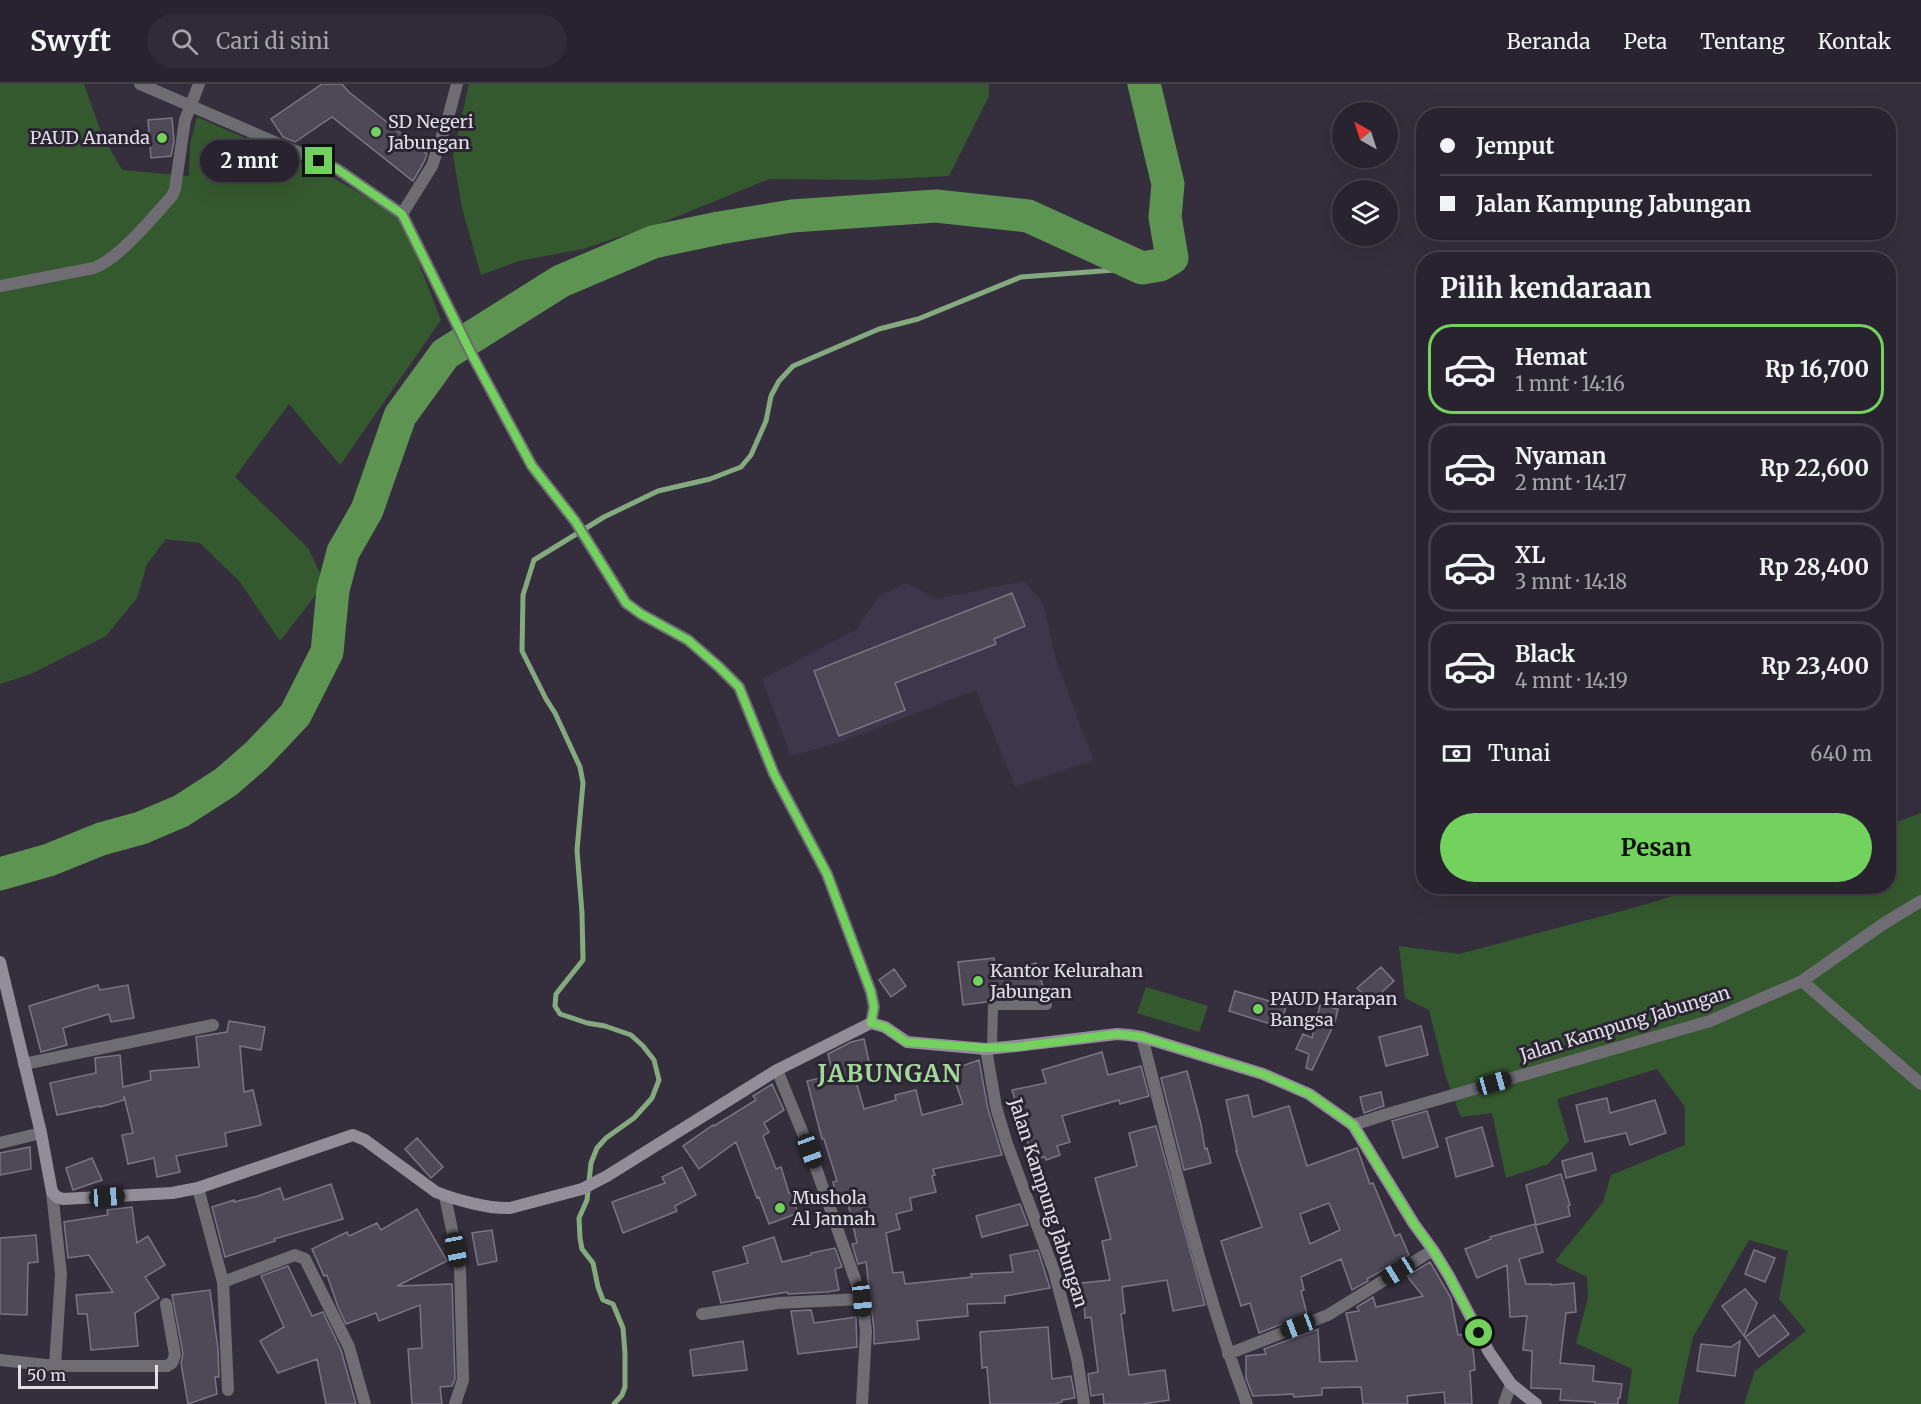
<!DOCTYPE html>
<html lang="id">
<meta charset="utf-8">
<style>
:root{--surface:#28232e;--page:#302b36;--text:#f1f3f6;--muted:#a5a4aa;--line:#44404a;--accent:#72d25d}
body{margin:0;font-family:Merriweather,serif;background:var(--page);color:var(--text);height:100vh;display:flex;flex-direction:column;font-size:22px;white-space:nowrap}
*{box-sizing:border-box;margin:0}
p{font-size:20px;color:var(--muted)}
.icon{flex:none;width:33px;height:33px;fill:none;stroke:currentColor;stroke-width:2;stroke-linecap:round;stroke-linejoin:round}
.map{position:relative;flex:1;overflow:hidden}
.panel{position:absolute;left:1416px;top:168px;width:480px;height:642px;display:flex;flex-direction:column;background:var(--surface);border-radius:24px;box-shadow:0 6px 24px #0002,0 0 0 2px var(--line)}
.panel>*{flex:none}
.banner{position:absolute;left:1416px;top:24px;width:480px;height:132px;border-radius:24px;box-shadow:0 6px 24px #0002,0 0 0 2px var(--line);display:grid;align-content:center;height:132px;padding:0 24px;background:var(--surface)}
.needle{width:39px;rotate:321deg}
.controls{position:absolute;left:1332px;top:18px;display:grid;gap:12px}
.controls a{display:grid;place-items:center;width:66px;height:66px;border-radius:50%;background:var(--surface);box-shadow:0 6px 24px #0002,0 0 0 2px var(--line);font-size:30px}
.scale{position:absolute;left:18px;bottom:15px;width:140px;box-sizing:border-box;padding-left:6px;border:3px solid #e1dee7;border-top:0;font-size:16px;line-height:21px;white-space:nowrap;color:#e1dee7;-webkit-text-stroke:4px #2b2533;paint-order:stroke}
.end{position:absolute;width:27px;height:27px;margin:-14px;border:8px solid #72d25d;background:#111;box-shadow:0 0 0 3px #111}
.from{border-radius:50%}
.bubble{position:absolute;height:42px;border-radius:21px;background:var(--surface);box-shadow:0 6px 24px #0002,0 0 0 2px var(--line);font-size:20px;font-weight:700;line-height:42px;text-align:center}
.car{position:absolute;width:18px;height:36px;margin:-18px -9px;border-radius:8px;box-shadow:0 0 4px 2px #0007;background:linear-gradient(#222 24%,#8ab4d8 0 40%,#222 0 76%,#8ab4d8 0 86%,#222 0)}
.banner b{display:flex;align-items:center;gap:21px;height:57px;font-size:22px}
.banner b+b{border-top:2px solid var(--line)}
.banner i{width:15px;height:15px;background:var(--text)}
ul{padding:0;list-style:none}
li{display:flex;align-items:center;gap:18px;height:90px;margin:0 12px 9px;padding:0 12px;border:3px solid var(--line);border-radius:24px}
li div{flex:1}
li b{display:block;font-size:22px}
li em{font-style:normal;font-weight:700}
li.on{border-color:var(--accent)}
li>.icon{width:54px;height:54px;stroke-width:1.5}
h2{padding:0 24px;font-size:27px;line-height:72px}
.pay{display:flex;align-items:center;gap:15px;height:66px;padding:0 24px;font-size:22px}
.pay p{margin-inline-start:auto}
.cta{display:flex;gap:12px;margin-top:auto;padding:12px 24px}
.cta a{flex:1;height:69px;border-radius:36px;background:var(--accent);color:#111;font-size:24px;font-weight:700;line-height:69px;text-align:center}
header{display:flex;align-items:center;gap:36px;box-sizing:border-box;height:84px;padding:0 30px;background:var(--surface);border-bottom:2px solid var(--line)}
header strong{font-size:28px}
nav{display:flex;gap:33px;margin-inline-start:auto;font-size:21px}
.search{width:420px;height:54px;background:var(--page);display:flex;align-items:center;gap:15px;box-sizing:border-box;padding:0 21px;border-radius:33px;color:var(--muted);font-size:22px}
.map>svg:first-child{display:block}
</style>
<header>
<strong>Swyft</strong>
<div class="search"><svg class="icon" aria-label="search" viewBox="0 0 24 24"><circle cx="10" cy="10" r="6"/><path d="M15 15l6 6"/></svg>Cari di sini</div>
<nav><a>Beranda</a><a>Peta</a><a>Tentang</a><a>Kontak</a></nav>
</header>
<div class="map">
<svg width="1921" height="1320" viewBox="0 0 1921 1320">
<rect width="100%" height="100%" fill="#352f3d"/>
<path fill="#3e364a" d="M1024 497 1043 519 1056 576 1093 676 1015 702 976 606 844 657 791 672 762 595 856 546 879 512 906 499 936 515Z"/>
<path fill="#35592e" d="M0 0H84L102 51 122 86 189 92 190 60 197 33 327 90 401 133 441 236 340 381 289 320 235 393 308 464 325 499 280 557 240 498 200 459 166 455 147 480 137 514 106 552 31 590 0 600Z
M469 0H989V12L949 92 871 96 769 95 661 139 583 165 519 177 481 191 462 124 453 71Z
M1921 729V1320H1744L1755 1287 1806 1247 1779 1215 1788 1167 1749 1156 1693 1253 1678 1320H1627L1632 1285 1576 1259 1588 1214 1587 1193 1555 1177 1603 1118 1611 1091 1685 1061V1023L1657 985 1557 1015 1569 1057 1548 1080 1506 1094 1492 1029 1461 1033 1446 993 1429 926 1405 914 1399 862 1459 870 1629 825 1704 803 1888 802 1889 741Z
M1146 903 1208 922 1199 948 1137 929Z"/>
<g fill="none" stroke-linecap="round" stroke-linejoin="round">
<path stroke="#85aa7f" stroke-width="5" d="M614 1320 622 1311 625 1303V1269L623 1244 613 1220 603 1216 598 1203 593 1179 582 1165 580 1154 579 1134 587 1116 591 1079 597 1064 606 1054 634 1034 652 1014 659 996 654 976 643 962 631 951 605 942 587 939 560 930 555 922 556 910 583 876 582 829 577 766 583 699 580 683 555 629 546 615 522 567 523 511 534 476 604 433 658 407 710 395 741 383 751 371 766 337 771 312 779 297 793 282 879 245 918 235 1021 193 1142 184"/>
<path stroke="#5e9452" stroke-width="33" d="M0 790 49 776 101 755 141 744 181 727 226 698 257 671 295 631 327 568 333 506 343 468 367 426 400 332 445 270 561 197 653 158 719 144 792 132 936 122 1028 132 1142 184 1160 181 1172 174 1165 133 1168 100 1144 0"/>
</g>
<path fill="#4e4857" stroke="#7b7485" stroke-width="1.5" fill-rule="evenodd" d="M322 0H342L349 8 427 70 424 78 413 97 332 33 295 58 283 53 271 35Z
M172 34 174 57 171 72 151 74 148 36Z
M1012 509 1025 542 994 555 996 560 895 599 905 626 839 652 814 587Z
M994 874 996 891 1036 879 1045 909 1031 914H992L986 918 963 921 958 878Z
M1381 883 1394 897 1371 918 1357 904Z
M894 885 906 902 891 913 879 896Z
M98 901 100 906 128 901 134 934 111 938 109 930 63 944 67 961 41 968 29 922Z
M1235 907 1286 922 1280 943 1229 927Z
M1320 921 1338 925 1335 938 1312 986 1306 984 1309 970 1296 965 1303 950 1312 954Z
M229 937 265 943 261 966 240 962 244 1008 253 1006 261 1041 225 1049 227 1062 176 1072 180 1088 157 1093 154 1074 128 1080 122 1051 133 1049 124 1012V1016L100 1023V1022L57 1031 50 999 96 989 95 974 120 971 123 1003 151 996 150 987 199 983 196 953 227 948Z
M1421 942 1428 971 1386 982 1379 953Z
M864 955 871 987 854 991 864 1025 896 1016 895 1011 916 1006 922 1031 963 1020 951 986 979 976 988 1025 1002 1071 933 1085 935 1091 932 1092 936 1108 910 1114 912 1126 896 1130 900 1145 886 1149 893 1189 903 1188 905 1200 972 1193 971 1190 1013 1188 1010 1171 1038 1166 1050 1204 1005 1212V1219L967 1220 968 1232 917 1237 919 1255 874 1260V1246L866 1178 858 1180 852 1160 857 1159 846 1110 836 1112 833 1098 837 1097 824 1055H822L807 997 833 991 828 970 851 958Z
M1102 968 1108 991 1141 982 1149 1012 1120 1020 1119 1016 1062 1032 1070 1058 1057 1062 1060 1071 1046 1076 1045 1073 1033 1076 1012 1006 1046 999 1042 986Z
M1187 987 1201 1040 1205 1065 1207 1064 1211 1079 1184 1086 1161 994Z
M772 1000 784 1026 764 1039 769 1048 763 1052 776 1085 781 1083 789 1109 791 1108 798 1129 769 1140 759 1113 757 1114 736 1058 699 1085 683 1062 713 1041 714 1042 756 1016 753 1012Z
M1381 1008 1384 1022 1364 1029 1360 1013Z
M1248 1011 1253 1033 1289 1022 1307 1082 1357 1064 1370 1100 1373 1099 1395 1152 1400 1150 1409 1171 1367 1195 1368 1197 1352 1206 1341 1175 1301 1193 1304 1206 1301 1207 1307 1230 1259 1249 1250 1219 1241 1222 1221 1157 1262 1143 1236 1067H1237L1226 1016ZM1329 1119 1340 1146 1310 1160 1300 1130Z
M1607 1014 1610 1029 1655 1016 1666 1049 1630 1061 1626 1049 1585 1058 1576 1021Z
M1427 1027 1438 1063 1403 1074 1392 1037Z
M1156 1042 1205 1221 1173 1227 1167 1196 1122 1203 1125 1229 1121 1230 1129 1291 1165 1286 1169 1316 1142 1320H1104L1103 1310 1091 1312 1088 1290 1098 1288 1091 1233 1085 1234 1084 1215H1074L1072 1200 1110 1196 1102 1157 1111 1155 1095 1094 1137 1082 1129 1049Z
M1482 1043 1493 1082 1456 1093 1446 1054Z
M417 1054 443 1083 431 1094 405 1065Z
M30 1063 31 1085 0 1091V1069Z
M1592 1069 1596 1086 1566 1094 1562 1077Z
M92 1074 102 1096 73 1106 66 1084Z
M682 1083 696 1111 675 1122 677 1127 623 1149 612 1118 665 1099 662 1093Z
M1561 1090 1570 1121 1568 1122 1570 1132 1536 1141 1526 1101Z
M331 1100 343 1135 274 1155 275 1157 225 1173 212 1123 234 1116V1118L258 1112 280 1104 284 1116Z
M1020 1120 1028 1141 982 1153 976 1132Z
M132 1123 137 1159 148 1152 165 1181 145 1193 159 1214 135 1229 138 1262 91 1266 87 1230H78L76 1211 113 1208 89 1171 68 1174 64 1138 108 1131 107 1126Z
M417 1125 447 1177 397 1202 452 1200 455 1295 452 1302 440 1303 442 1320H412L408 1265 422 1264 420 1221 379 1237 376 1229 346 1240 338 1223 327 1191 324 1192 312 1165 347 1148 349 1152 377 1139 381 1146Z
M1535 1140 1543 1168 1519 1175 1526 1200H1551V1201L1574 1199 1576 1228 1566 1229 1560 1279 1594 1282 1593 1297 1622 1300 1620 1314H1618V1320H1595V1318L1560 1316 1561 1305 1531 1304 1532 1267 1523 1266 1527 1232 1510 1233 1507 1181 1477 1194 1465 1165 1491 1155 1490 1153Z
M492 1146 497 1177 478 1181 472 1149Z
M36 1151 38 1178 28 1179 27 1231 0 1230V1154Z
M774 1153 782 1178 811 1171V1169L835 1164 842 1183 835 1185 839 1206 827 1208 788 1210 787 1208 721 1219 713 1188 748 1179 743 1163Z
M1754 1166 1775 1174 1765 1198 1745 1190Z
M1430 1178 1451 1214 1458 1251 1470 1250 1472 1254 1475 1286 1470 1287 1472 1320H1445L1444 1308 1407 1312 1408 1320H1363L1361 1303 1322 1304V1311L1294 1313 1293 1310 1253 1312 1246 1294V1272L1266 1270 1264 1265 1318 1245 1320 1278 1357 1277 1346 1229 1359 1227 1357 1223 1373 1213 1376 1223 1423 1212 1407 1192Z
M288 1182 312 1232 323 1228 341 1266 356 1320H326L317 1275 278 1289 260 1257 284 1243 261 1192Z
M1745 1205 1757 1219 1744 1252 1722 1222Z
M210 1206 218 1265 219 1293H215L217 1310 188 1320 181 1279 183 1270 172 1211Z
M811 1226 814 1239 856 1233 857 1263 798 1270 791 1227Z
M1774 1231 1789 1250 1759 1273 1745 1253Z
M1048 1243 1052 1295 1071 1292 1075 1314 1062 1316V1318L1054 1320H990L987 1283 982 1284 980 1248Z
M743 1257 747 1286 693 1292 690 1266Z
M1740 1257 1735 1292 1697 1287 1701 1260 1731 1263Z"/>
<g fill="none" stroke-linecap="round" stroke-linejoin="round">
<path stroke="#6f6c74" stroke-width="10" d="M992 964 993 921H1047"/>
<path stroke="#6f6c74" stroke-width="12" d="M140 0 337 85 402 130 472 271 532 382 575 437 626 519 641 530 688 556 719 583 739 603 774 690 827 790 871 908 874 923 871 939
M402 130 432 82 448 34 457 0
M0 202 94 184C121 173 152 134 172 112L175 105 185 36 199 0
M1802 897 1921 1000
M1142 953C1174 1077 1202 1201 1247 1320
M986 965 996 1023 1007 1060 1054 1187 1077 1274 1084 1320
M24 980 213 941
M777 986 810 1067 862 1215 866 1247 862 1320
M1353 1041 1384 1031 1710 937 1802 897 1883 840 1921 817
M0 1059 41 1049
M198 1104 223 1198 228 1306
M52 1108 61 1190 55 1282
M445 1112 460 1185 463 1296 455 1320
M223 1198 295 1171 305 1175 349 1263 365 1320
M702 1230 778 1219 862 1215
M1228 1270 1328 1231 1433 1166
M0 1276 55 1282H167L172 1279 175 1271 166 1220
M1504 1320 1511 1300"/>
<path stroke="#928d98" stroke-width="12" d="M0 878 41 1049 52 1108 57 1113 63 1115 172 1109 198 1104 353 1051 365 1056 436 1108C456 1116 489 1125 510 1124L582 1105 607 1092 777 986 871 939 885 943 907 958 986 965 1016 962 1117 950 1129 951 1142 953 1263 990 1309 1010 1353 1041 1414 1140 1433 1166 1449 1192 1489 1268 1511 1300 1536 1320"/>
</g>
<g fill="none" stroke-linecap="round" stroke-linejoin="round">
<path stroke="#72d25d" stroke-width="8" d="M319 77 337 85 402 130 472 271 532 382 575 437 626 519 641 530 688 556 719 583 739 603 774 690 827 790 871 908 874 923 871 939 885 943 906 958 986 964 1016 963 1117 950 1142 953 1263 990 1309 1010 1353 1041 1414 1140 1433 1166 1449 1192 1479 1249"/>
</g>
<g fill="#72d25d" stroke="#2b2533" stroke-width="2">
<circle cx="376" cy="48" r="6"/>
<circle cx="162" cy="54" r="6"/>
<circle cx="978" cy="897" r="6"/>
<circle cx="1258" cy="925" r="6"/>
<circle cx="780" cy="1124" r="6"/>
</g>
<g text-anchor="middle" stroke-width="6" stroke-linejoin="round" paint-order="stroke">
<g font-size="18" fill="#e1dee7" stroke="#2b2533" text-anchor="start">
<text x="388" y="44">SD Negeri<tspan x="388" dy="21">Jabungan</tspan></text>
<text x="150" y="60" text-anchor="end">PAUD Ananda</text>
<text x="990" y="893">Kantor Kelurahan<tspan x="990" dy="21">Jabungan</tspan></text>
<text x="1270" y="921">PAUD Harapan<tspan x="1270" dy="21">Bangsa</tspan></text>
<text x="792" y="1120">Mushola<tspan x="792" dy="21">Al Jannah</tspan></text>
</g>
<g font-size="18" fill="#e1dee7" stroke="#2b2533">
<text transform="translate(1625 940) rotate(-17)" y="6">Jalan Kampung Jabungan</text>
<text transform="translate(1048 1119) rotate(72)" y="6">Jalan Kampung Jabungan</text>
</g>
<g font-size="24" font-weight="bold" letter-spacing="1.5" fill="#a4d89a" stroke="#2b2533">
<text x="890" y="998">JABUNGAN</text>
</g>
</g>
</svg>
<div class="controls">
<a><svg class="needle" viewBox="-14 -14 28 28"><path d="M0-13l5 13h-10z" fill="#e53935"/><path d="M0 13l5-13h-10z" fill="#a5a4aa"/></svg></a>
<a><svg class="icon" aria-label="layers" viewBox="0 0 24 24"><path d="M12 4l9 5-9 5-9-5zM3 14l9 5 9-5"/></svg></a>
</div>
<div class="scale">50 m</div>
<i class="end from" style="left:1479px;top:1249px"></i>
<i class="end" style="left:319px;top:77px"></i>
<div class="bubble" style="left:200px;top:56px;width:99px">2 mnt</div>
<i class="car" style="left:1494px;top:999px;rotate:74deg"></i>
<i class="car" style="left:810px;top:1067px;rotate:160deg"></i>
<i class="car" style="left:107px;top:1113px;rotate:86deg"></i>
<i class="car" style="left:456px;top:1166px;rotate:169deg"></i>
<i class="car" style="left:1398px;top:1187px;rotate:238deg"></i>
<i class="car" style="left:862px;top:1215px;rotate:174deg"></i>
<i class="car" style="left:1298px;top:1242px;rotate:249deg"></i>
<div class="banner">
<b><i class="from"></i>Jemput</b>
<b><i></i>Jalan Kampung Jabungan</b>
</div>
<section class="panel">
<h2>Pilih kendaraan</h2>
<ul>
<li class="on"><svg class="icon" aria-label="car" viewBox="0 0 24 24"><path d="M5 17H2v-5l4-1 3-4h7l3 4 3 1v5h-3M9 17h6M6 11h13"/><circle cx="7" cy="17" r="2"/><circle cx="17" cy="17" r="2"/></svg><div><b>Hemat</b><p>1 mnt · 14:16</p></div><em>Rp 16,700</em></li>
<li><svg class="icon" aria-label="car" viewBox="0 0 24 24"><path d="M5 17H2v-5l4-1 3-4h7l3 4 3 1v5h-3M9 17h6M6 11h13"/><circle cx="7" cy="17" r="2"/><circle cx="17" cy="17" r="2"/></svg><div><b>Nyaman</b><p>2 mnt · 14:17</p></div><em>Rp 22,600</em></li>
<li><svg class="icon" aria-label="car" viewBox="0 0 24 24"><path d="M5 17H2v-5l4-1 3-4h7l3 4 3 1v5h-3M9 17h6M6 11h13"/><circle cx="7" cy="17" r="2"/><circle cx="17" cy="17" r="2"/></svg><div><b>XL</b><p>3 mnt · 14:18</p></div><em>Rp 28,400</em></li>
<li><svg class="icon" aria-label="car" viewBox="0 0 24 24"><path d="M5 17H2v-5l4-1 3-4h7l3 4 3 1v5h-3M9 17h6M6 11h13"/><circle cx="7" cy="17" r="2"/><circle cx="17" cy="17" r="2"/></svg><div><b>Black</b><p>4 mnt · 14:19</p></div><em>Rp 23,400</em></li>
</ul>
<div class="pay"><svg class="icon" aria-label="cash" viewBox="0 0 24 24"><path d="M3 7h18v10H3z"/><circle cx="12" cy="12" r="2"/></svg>Tunai<p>640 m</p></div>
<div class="cta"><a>Pesan</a></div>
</section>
</div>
